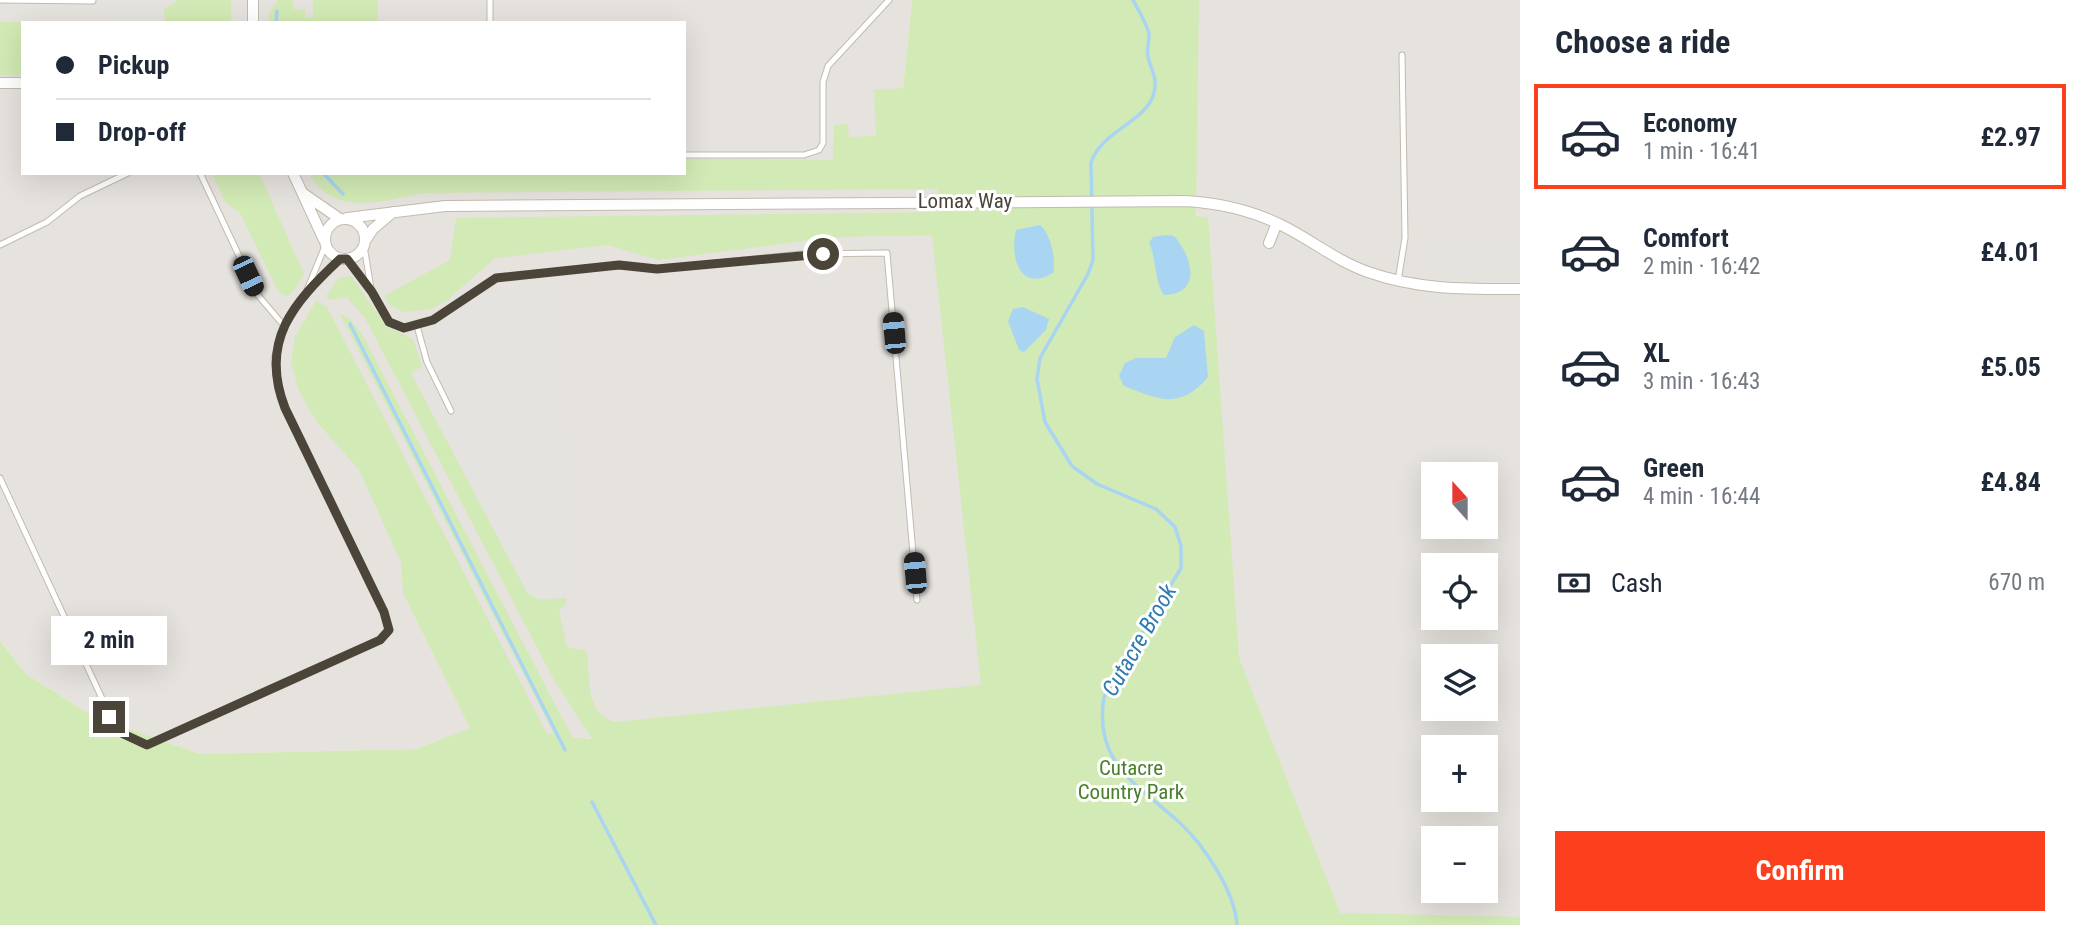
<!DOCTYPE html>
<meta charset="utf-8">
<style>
:root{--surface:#fff;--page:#f6f6f7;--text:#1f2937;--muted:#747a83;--line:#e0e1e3;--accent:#fc3f1d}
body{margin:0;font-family:"Roboto Condensed",sans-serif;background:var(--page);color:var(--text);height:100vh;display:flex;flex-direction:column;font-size:26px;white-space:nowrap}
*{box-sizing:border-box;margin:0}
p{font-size:23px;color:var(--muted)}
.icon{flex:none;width:38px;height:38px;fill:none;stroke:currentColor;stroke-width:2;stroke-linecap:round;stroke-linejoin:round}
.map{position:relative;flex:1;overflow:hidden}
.side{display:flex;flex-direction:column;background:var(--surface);width:560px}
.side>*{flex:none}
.guide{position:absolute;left:21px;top:21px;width:665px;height:154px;border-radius:0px;box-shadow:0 7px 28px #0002;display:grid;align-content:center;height:154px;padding:0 35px;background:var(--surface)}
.needle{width:46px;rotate:339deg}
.controls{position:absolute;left:1421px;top:462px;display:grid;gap:14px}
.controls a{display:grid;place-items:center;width:77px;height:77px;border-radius:0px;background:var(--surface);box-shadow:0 7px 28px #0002;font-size:35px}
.end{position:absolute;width:32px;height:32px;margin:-16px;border:9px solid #4b4439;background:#fff;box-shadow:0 0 0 4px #fff}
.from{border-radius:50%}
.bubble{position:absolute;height:49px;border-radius:0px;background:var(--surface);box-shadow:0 7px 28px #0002;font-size:23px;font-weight:700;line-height:49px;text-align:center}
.car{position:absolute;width:21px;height:42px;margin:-21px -10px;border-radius:9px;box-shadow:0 0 5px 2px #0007;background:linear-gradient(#222 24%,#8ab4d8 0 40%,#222 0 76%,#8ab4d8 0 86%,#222 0)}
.guide b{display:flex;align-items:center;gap:24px;height:66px;font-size:26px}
.guide b+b{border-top:2px solid var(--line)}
.guide i{width:18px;height:18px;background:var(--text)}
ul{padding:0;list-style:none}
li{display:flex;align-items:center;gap:21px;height:105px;margin:0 14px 10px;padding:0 21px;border:4px solid transparent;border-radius:0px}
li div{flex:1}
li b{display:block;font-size:26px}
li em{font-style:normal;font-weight:700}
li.current{border-color:var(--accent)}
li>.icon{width:63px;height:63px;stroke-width:1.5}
h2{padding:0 35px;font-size:32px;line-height:84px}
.pay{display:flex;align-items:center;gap:18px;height:77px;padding:0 35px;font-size:26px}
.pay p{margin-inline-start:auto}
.cta{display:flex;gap:14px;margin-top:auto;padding:14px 35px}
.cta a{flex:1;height:80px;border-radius:0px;background:var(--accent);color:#fff;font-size:28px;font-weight:700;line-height:80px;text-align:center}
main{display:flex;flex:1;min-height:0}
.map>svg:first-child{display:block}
</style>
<main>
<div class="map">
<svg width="1520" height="925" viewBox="0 0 1520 925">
<rect width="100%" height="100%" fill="#f6f3ec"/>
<path fill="#e6e2dd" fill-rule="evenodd" d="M0 0H912L894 177 938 188 997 726 593 739 474 727 416 749 200 754 91 715 26 674 0 641ZM23 23H684V173H23Z
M1187 0H1520V924L1320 925 1206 700 1210 520ZM1433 474H1486V527H1433ZM1433 565H1486V618H1433ZM1433 656H1486V709H1433ZM1433 747H1486V800H1433ZM1433 838H1486V891H1433Z"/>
<path fill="#d2eab5" d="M177 0H231V23H23V76H0V22H164V9Z
M278 0H293V9H305V17L313 18V0H378V23H269V13Z
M912 0H1199L1196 216 1208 217 1239 658 1340 913 1520 917V925H0V641L26 674 91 715 200 754 416 749 470 728 403 593 401 562 359 470 316 421 299 391 291 363 295 337 316 301 327 307 547 734H554L340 314 350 319 363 336 572 737 592 739 553 678 365 318 347 297 330 300 326 296 339 278 351 276 387 327 413 339 422 367 411 373 527 592 538 599 566 598V604L559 610 567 647 587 651C590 678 585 713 615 722L981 685 932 235 834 237 658 260 608 245 495 258 446 301 431 309 404 312 390 306 384 296 450 260 456 218 940 212 937 189 424 193C382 201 333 218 309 173H684V159L833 160 834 125 848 124 849 137 876 136 874 90 903 88Z
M212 173H259L304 274 293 292 286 297 278 291 240 213 225 202Z"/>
<path fill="#e5e3e0" d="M107 0H177L164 9 165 22H106Z
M1431 248H1520V269H1431Z
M546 288 579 586 563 587 566 598 538 599 527 592 411 373 434 360 429 333 479 296Z"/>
<path fill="#a9d4f2" d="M1040 225C1051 234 1056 259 1053 273 1019 293 1010 257 1016 230Z
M1165 235 1174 236C1193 257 1202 294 1164 295 1154 282 1157 259 1149 243L1153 237Z
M1023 307 1049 319 1046 330 1024 352 1019 350 1008 321 1013 309Z
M1194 325 1204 331 1208 377C1180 410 1159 400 1124 386L1119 376 1125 363 1136 358H1166L1175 337Z"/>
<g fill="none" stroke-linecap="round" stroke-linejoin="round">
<path stroke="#a9d4f2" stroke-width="3.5" d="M1133 0C1138 10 1147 23 1149 34 1150 41 1146 49 1148 56 1149 65 1155 73 1155 82 1158 120 1101 128 1091 163L1093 260 1088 274 1040 358 1037 379 1045 422 1072 466 1097 484 1156 509 1175 527 1181 546V568L1104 697C1093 763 1137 784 1180 823 1204 845 1235 892 1237 925
M276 23 277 11
M323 173 343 194
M350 324 565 750
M592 802 656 925"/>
<g stroke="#c2bbae" stroke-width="7">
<path id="lane" d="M0 0 93 1
M490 0V23
M684 155H804L819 150 823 143V82L828 66 889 0
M200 173 257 294 285 327
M0 245 47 222 80 196 128 173
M364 246 371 288
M347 259 372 292 389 322 404 328 433 320 496 278 619 265 657 269 802 254 887 253 917 600
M1398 281 1405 238 1402 55
M309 288 340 259
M417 326 427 362 451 411
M0 478 117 731 147 745 380 640 389 630 384 612 285 408 278 389 274 359 285 327 307 290 325 246"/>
</g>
<g stroke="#c2bbae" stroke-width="12">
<path id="street" d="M253 23V0
M0 83H23
M293 173 324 240
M304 194 340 219
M347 218 445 206 1186 201C1218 203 1250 210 1279 224 1309 238 1336 261 1368 272 1418 290 1467 289 1520 289
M325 239a20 20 0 1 1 40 0a20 20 0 1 1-40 0Z
M365 241 373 229 393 212
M1269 243 1277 223"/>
</g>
<use href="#lane" stroke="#fff" stroke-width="5"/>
<use href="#street" stroke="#fff" stroke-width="10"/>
</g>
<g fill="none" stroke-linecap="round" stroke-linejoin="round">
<path stroke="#4b4439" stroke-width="9" d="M109 717 117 731 147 745 380 640 389 630 384 612 285 408C259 341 293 303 340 259H347L372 292 389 322 404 328 433 320 496 278 619 265 657 269 823 254"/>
</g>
<g text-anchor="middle" stroke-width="6" stroke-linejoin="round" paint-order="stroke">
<g font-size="21" fill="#4b4439" stroke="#fff">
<text x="965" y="208">Lomax Way</text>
</g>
<g font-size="21" fill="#4a7f2a" stroke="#fff">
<text x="1131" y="775">Cutacre<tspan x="1131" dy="24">Country Park</tspan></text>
</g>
<g font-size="23" font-style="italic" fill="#2e7ab2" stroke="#fff">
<text transform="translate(1139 640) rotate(-60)" y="8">Cutacre Brook</text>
</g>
</g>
</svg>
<div class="controls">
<a><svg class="needle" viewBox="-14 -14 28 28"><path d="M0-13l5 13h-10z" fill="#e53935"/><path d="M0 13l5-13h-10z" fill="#747a83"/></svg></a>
<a><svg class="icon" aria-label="locate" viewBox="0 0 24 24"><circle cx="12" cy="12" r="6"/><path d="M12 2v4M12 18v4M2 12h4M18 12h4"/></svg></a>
<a><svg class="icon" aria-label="layers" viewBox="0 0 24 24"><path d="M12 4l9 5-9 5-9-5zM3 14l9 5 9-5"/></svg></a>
<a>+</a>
<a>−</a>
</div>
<i class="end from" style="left:823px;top:254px"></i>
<i class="end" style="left:109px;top:717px"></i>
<div class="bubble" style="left:51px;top:616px;width:116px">2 min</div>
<i class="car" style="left:248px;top:276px;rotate:155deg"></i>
<i class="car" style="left:894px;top:333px;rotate:355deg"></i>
<i class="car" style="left:915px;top:573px;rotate:355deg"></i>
<div class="guide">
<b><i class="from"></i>Pickup</b>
<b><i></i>Drop-off</b>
</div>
</div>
<section class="side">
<h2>Choose a ride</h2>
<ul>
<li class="current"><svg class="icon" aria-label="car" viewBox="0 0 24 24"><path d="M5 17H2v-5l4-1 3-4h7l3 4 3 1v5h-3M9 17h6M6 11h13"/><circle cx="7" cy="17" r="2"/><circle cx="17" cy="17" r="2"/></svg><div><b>Economy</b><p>1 min · 16:41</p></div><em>£2.97</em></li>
<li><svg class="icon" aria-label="car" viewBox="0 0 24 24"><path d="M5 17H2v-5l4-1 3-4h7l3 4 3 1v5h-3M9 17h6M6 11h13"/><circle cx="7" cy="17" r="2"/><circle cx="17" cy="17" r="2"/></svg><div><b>Comfort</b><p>2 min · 16:42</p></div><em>£4.01</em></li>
<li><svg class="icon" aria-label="car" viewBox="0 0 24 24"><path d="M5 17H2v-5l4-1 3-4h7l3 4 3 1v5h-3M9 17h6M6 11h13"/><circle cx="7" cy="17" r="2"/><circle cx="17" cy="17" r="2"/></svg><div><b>XL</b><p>3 min · 16:43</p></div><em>£5.05</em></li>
<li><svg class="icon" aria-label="car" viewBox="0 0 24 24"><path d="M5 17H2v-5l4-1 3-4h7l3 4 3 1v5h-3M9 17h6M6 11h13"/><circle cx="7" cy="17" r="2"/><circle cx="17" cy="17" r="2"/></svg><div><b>Green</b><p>4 min · 16:44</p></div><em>£4.84</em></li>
</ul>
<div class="pay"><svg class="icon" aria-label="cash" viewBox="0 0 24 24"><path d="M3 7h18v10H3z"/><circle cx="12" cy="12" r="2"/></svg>Cash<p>670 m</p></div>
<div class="cta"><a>Confirm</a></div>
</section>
</main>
